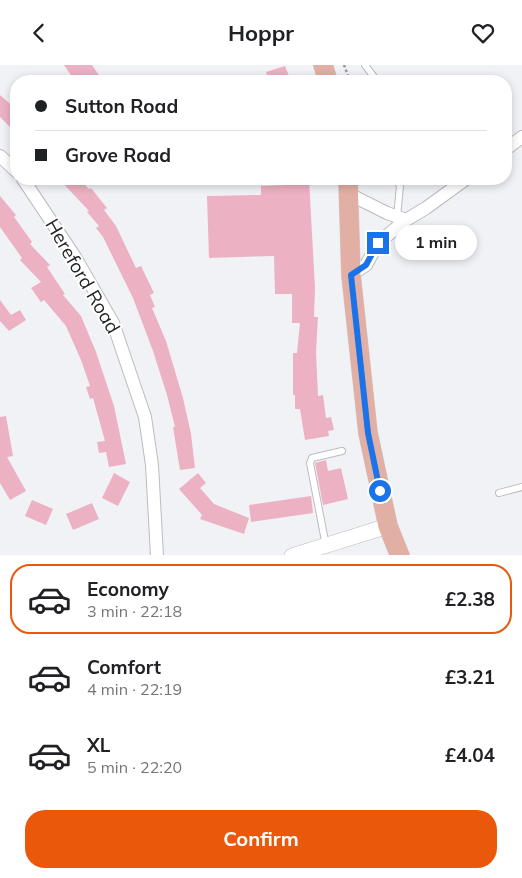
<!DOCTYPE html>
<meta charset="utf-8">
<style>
:root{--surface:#fff;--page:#f6f6f6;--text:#202124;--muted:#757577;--line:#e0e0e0;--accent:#ea580c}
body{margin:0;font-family:Mulish,sans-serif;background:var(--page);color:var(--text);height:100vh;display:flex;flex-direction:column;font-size:19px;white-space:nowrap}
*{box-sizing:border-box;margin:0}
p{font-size:16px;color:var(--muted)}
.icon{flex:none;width:28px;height:28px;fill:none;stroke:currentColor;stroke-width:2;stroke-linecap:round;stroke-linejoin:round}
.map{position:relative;height:490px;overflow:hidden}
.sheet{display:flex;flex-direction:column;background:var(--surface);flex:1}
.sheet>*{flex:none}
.banner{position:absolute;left:10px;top:10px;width:502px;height:110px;border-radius:20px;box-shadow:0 2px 8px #0003;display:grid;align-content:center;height:110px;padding:0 25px;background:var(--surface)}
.end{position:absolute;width:22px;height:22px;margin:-11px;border:6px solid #1a73e8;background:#fff;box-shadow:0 0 0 2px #fff}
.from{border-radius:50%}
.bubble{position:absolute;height:35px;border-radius:18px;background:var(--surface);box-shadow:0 2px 8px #0003;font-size:16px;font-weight:700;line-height:35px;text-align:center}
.banner b{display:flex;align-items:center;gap:18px;height:48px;font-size:19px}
.banner b+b{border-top:1px solid var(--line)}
.banner i{width:12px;height:12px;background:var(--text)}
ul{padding:9px 0 0;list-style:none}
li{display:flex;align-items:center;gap:15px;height:70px;margin:0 10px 8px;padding:0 15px;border:2px solid transparent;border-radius:20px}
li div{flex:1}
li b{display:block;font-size:19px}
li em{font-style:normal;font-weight:700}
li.on{border-color:var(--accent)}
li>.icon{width:45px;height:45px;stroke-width:1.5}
.button{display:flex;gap:10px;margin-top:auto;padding:10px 25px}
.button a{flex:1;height:58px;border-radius:20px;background:var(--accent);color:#fff;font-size:20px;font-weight:700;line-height:58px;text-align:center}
header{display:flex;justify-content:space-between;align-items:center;height:65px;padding:0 25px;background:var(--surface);font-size:22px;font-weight:700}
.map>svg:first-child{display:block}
</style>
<header><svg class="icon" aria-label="back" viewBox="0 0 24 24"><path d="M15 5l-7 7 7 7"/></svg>Hoppr<svg class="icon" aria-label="heart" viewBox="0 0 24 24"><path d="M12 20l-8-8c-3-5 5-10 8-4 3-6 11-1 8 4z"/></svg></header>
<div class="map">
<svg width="522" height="491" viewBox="0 0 522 491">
<rect width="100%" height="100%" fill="#f1f2f6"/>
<path fill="#edb1c4" d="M64 0H92L103 16H75Z
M285 1 291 16H269L266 7Z
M0 30 16 44V68L0 52Z
M59 114H79L89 124 91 123 107 143 104 145 116 161 136 203 141 201 154 228 150 230 155 242 152 243 166 276 183 333 191 369 195 403 180 405 173 362H175L167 330 153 286 133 233 103 172 96 163 99 161 87 147 89 146Z
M286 114H309L315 223 314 252H318L316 287 318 331 323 330 326 353 331 352 334 365 328 366 329 371 305 375 300 344H295V330H293V288H297L300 258H292V229H275L274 191 209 193 207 131 261 130V121L286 120Z
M0 131 16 150 14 152 32 177 30 179 50 200 47 202 65 229 63 230 81 251 96 287 114 341 126 399 109 402 106 387 99 388 97 377 105 376 93 333 90 334 86 322 90 321 81 295 66 261 44 235 41 237 31 223 41 217 20 195 22 193 0 162Z
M0 235 11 250 20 245 26 255 9 266 0 256Z
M6 351 13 391 7 392 26 426 10 435 0 418V352Z
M326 395 328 406 341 403 348 434 323 440 315 398Z
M114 408 130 417 118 441 102 433Z
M198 408 206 418 200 423 214 439 249 453 244 469 200 454 202 450 179 424Z
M311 431 313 448 251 457 249 440Z
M32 435 53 444 46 460 25 451Z
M92 438 99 454 73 465 66 449Z"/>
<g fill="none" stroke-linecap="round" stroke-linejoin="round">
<g stroke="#bcbcc0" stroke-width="8">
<path id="service" d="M365 0 377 16
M396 114 400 121 397 152
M499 428 522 422
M326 481 310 398 312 393 342 386"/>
</g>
<g stroke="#bcbcc0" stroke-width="14">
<path id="minor" d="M506 84 522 72
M0 91 16 106
M23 114 75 192 113 258 145 352 152 400 157 491
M349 129 387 148 406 155
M351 210 366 200 378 178 406 155 426 143 466 114"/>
</g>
<g stroke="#bcbcc0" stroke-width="16">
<path id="tertiary" d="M292 491 388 461"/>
</g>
<g stroke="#cecfcf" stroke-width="20">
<path id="primary" d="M323 0 328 16
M348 114 351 210 368 368 388 461 400 491"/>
</g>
<path stroke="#949598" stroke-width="2.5" stroke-dasharray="2.5 2.5" stroke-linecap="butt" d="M344 0 350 16"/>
<use href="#service" stroke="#fff" stroke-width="6"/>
<use href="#minor" stroke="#fff" stroke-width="12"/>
<use href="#tertiary" stroke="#fff" stroke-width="15"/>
<use href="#primary" stroke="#e2afa4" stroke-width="19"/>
</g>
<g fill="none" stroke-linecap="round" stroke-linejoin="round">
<path stroke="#1a73e8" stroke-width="6" d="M378 178 366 200 351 210 368 368 380 426"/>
</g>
<g text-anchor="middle" stroke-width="4" stroke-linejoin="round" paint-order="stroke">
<g font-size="19" fill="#222324" stroke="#fff">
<text transform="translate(83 211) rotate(60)" y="7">Hereford Road</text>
</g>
</g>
</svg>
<i class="end from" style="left:380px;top:426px"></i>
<i class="end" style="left:378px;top:178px"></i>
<div class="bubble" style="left:395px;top:160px;width:82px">1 min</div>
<div class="banner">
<b><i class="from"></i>Sutton Road</b>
<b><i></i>Grove Road</b>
</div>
</div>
<section class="sheet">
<ul>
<li class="on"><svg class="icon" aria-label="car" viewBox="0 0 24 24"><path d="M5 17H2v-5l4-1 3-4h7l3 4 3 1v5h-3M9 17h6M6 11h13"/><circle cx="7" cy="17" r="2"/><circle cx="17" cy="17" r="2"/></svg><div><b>Economy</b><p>3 min · 22:18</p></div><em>£2.38</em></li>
<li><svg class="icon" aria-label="car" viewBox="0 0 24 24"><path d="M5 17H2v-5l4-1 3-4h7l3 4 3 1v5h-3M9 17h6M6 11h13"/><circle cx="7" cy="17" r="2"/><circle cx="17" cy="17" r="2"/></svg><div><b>Comfort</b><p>4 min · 22:19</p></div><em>£3.21</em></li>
<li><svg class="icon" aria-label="car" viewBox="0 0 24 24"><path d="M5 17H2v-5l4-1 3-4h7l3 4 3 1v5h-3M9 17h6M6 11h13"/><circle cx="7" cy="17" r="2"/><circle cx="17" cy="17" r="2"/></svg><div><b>XL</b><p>5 min · 22:20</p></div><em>£4.04</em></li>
</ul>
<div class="button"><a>Confirm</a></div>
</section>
